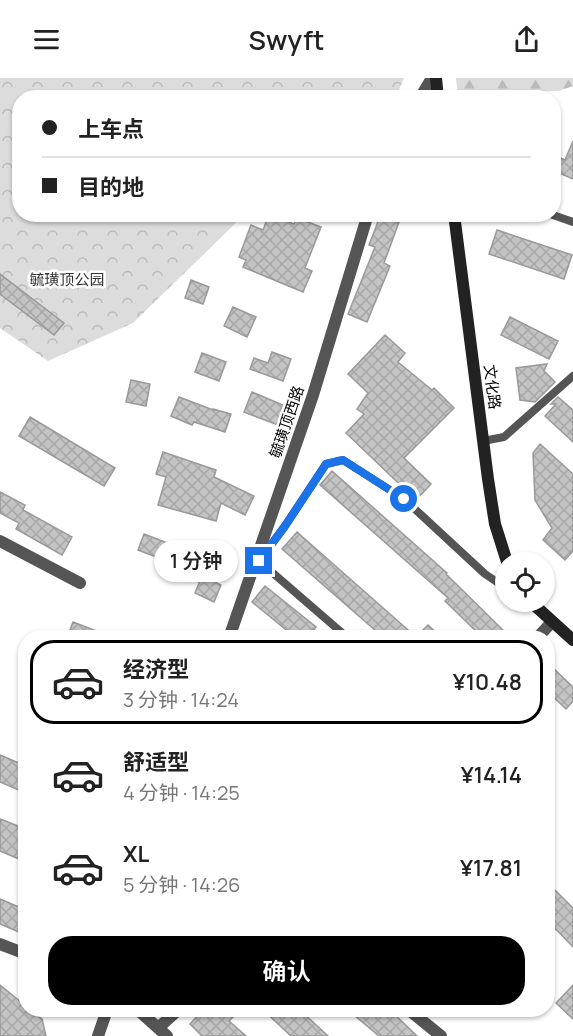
<!DOCTYPE html>
<html lang="zh">
<meta charset="utf-8">
<style>
:root{--surface:#fff;--page:#f2f2f2;--text:#222;--muted:#767676;--line:#e0e0e0;--accent:#000}
body{margin:0;font-family:Manrope,"Noto Sans SC",sans-serif;background:var(--page);color:var(--text);height:100vh;display:flex;flex-direction:column;font-size:22px;white-space:nowrap}
*{box-sizing:border-box;margin:0}
p{font-size:20px;color:var(--muted)}
.icon{flex:none;width:33px;height:33px;fill:none;stroke:currentColor;stroke-width:2;stroke-linecap:round;stroke-linejoin:round}
.map{position:relative;flex:1;overflow:hidden}
.details{position:absolute;left:18px;top:552px;width:537px;height:387px;display:flex;flex-direction:column;background:var(--surface);border-radius:24px;box-shadow:0 2px 4px #0004}
.details>*{flex:none}
.hud{position:absolute;left:12px;top:12px;width:549px;height:132px;border-radius:24px;box-shadow:0 2px 4px #0004;display:grid;align-content:center;height:132px;padding:0 30px;background:var(--surface)}
.fabs{position:absolute;left:495px;top:474px;display:grid;gap:12px}
.fabs a{display:grid;place-items:center;width:60px;height:60px;border-radius:50%;background:var(--surface);box-shadow:0 2px 4px #0004;font-size:30px}
.end{position:absolute;width:27px;height:27px;margin:-14px;border:8px solid #1a73e8;background:#fff;box-shadow:0 0 0 3px #fff}
.from{border-radius:50%}
.bubble{position:absolute;height:42px;border-radius:21px;background:var(--surface);box-shadow:0 2px 4px #0004;font-size:20px;font-weight:600;line-height:42px;text-align:center}
.hud b{display:flex;align-items:center;gap:21px;height:57px;font-size:22px}
.hud b+b{border-top:2px solid var(--line)}
.hud i{width:15px;height:15px;background:var(--text)}
ul{padding:10px 0 0;list-style:none}
li{display:flex;align-items:center;gap:18px;height:84px;margin:0 12px 9px;padding:0 18px;border:3px solid transparent;border-radius:24px}
li div{flex:1}
li b{display:block;font-size:22px}
li em{font-style:normal;font-weight:600}
li.on{border-color:var(--accent)}
li>.icon{width:54px;height:54px;stroke-width:1.5}
.action{display:flex;gap:12px;margin-top:auto;padding:12px 30px}
.action a{flex:1;height:69px;border-radius:24px;background:var(--accent);color:#fff;font-size:24px;font-weight:600;line-height:69px;text-align:center}
header{display:flex;justify-content:space-between;align-items:center;height:78px;padding:0 30px;background:var(--surface);font-size:27px;font-weight:600}
.map>svg:first-child{display:block}
</style>
<header><svg class="icon" aria-label="menu" viewBox="0 0 24 24"><path d="M4 6h16M4 12h16M4 18h16"/></svg>Swyft<svg class="icon" aria-label="share" viewBox="0 0 24 24"><path d="M12 15V3M7 8l5-5 5 5M5 13v7h14v-7"/></svg></header>
<div class="map">
<svg width="573" height="958" viewBox="0 0 573 958">
<defs>
<pattern id="forest-firs" width="22" height="20" patternUnits="userSpaceOnUse" patternTransform="scale(1.5)"><rect width="22" height="20" fill="#dcdcdc"/><path d="M5 1l3.5 6h-7zM16 11l3.5 6h-7z" fill="#bbb"/></pattern>
<pattern id="park-crowns" width="20" height="18" patternUnits="userSpaceOnUse" patternTransform="scale(1.5)"><rect width="20" height="18" fill="#dcdcdc"/><path d="M2 6a3 3 0 1 1 6 0M12 15a3 3 0 1 1 6 0" fill="none" stroke="#bbb"/></pattern>
<pattern id="building-cross-hatch" width="8" height="8" patternUnits="userSpaceOnUse" patternTransform="scale(1.5)"><rect width="8" height="8" fill="#c4c4c4"/><path d="M0 0l8 8M0 8l8-8" fill="none" stroke="#a7a7a7"/></pattern>
</defs>
<rect width="100%" height="100%" fill="#fff"/>
<path fill="url(#forest-firs)" d="M456 0H573V8L559 13 517 14 514 19H458Z"/>
<path fill="url(#park-crowns)" d="M0 0H404L396 19 20 20V136L244 137 133 245 48 283 0 250Z"/>
<path fill="url(#building-cross-hatch)" stroke="#999" stroke-width="1.5" d="M573 63V101L554 93V77L565 82Z
M269 136 294 146 297 140 321 149 305 190 312 193 303 214 243 189 246 182 239 179 251 147 263 152Z
M381 136H402L384 185 390 188 367 244 348 236 375 169 369 167Z
M497 152 572 177 564 201 489 176Z
M0 196 64 245 54 257 0 216Z
M191 202 209 209 203 226 185 220Z
M233 229 256 239 247 259 224 248Z
M510 239 558 263 549 281 501 257Z
M385 257 405 275 398 284 432 312 434 310 454 330 404 380 431 406 416 422 346 355 364 336 357 331 368 315 348 296Z
M272 274 291 281 283 303 250 291 254 280 268 285Z
M202 275 226 284 219 303 195 294Z
M547 286 544 293 555 304 535 324 520 322 516 290Z
M131 302 150 306 146 328 126 324Z
M252 314 285 328 278 347 244 334Z
M179 319 213 332V331L231 336 225 354 194 344 192 347 171 338Z
M558 319 573 332V364L545 338 556 326H551Z
M30 339 115 390 104 408 19 358Z
M540 366 573 396V473L565 482 543 462 552 450 535 422 533 375Z
M163 374 216 392 214 399 254 418 245 437 221 425 216 443 158 427 166 399 156 396Z
M332 393 447 495 446 496 511 560H483L445 523 448 520 320 407Z
M0 414 25 427 23 432 72 459 62 477 16 451 19 445 0 435Z
M297 454 416 559 428 547 442 560H384L282 471Z
M144 456 196 476 190 492 138 472Z
M202 498 221 507 214 524 195 515Z
M265 508 316 549 313 553 321 560H296L252 524Z
M73 544 112 559V560H67Z
M548 585 573 609V623L566 631 548 614Z
M0 677 26 688V715L0 704Z
M0 741 26 751V784L0 773Z
M548 805 573 830V869L548 843Z
M0 821 26 832V857L0 846Z
M0 907 26 928V932H30L42 941 46 958H0Z
M573 907V941L556 925Z
M203 932H240L229 943 246 958H202L190 946Z
M263 932H300L328 958H291Z
M348 932H390L417 958H379Z"/>
<g fill="none" stroke-linecap="round" stroke-linejoin="round">
<path stroke="#555" stroke-width="8" d="M550 136 573 144
M483 363 504 359 573 298
M259 483 285 448 326 386 343 382 404 421 485 496 506 510
M259 483 348 560"/>
<path stroke="#555" stroke-width="12" d="M0 463 80 505
M537 560 552 544
M0 866 26 876
M138 932 167 958
M409 932 441 958
M158 950 178 932"/>
<path stroke="#555" stroke-width="12" d="M420 20 432 0
M229 560 313 317 368 136
M98 958 107 932"/>
<path stroke="#222" stroke-width="12" d="M436 0 438 20
M454 136 488 401 495 446 507 484
M531 524 573 562"/>
</g>
<g fill="none" stroke-linecap="round" stroke-linejoin="round">
<path stroke="#1a73e8" stroke-width="8" d="M259 483 285 448 326 386 343 382 404 421"/>
</g>
<g text-anchor="middle" stroke-width="5" stroke-linejoin="round" paint-order="stroke">
<g font-size="15" fill="#333" stroke="#fff">
<text x="67" y="207">毓璜顶公园</text>
</g>
<g font-size="15" fill="#000" stroke="#fff">
<text transform="translate(492 309) rotate(83)" y="5">文化路</text>
<text transform="translate(287 344) rotate(-71)" y="5">毓璜顶西路</text>
</g>
</g>
</svg>
<div class="fabs">
<a><svg class="icon" aria-label="locate" viewBox="0 0 24 24"><circle cx="12" cy="12" r="6"/><path d="M12 2v4M12 18v4M2 12h4M18 12h4"/></svg></a>
</div>
<i class="end from" style="left:404px;top:421px"></i>
<i class="end" style="left:259px;top:483px"></i>
<div class="bubble" style="left:154px;top:462px;width:84px">1 分钟</div>
<div class="hud">
<b><i class="from"></i>上车点</b>
<b><i></i>目的地</b>
</div>
<section class="details">
<ul>
<li class="on"><svg class="icon" aria-label="car" viewBox="0 0 24 24"><path d="M5 17H2v-5l4-1 3-4h7l3 4 3 1v5h-3M9 17h6M6 11h13"/><circle cx="7" cy="17" r="2"/><circle cx="17" cy="17" r="2"/></svg><div><b>经济型</b><p>3 分钟 · 14:24</p></div><em>¥10.48</em></li>
<li><svg class="icon" aria-label="car" viewBox="0 0 24 24"><path d="M5 17H2v-5l4-1 3-4h7l3 4 3 1v5h-3M9 17h6M6 11h13"/><circle cx="7" cy="17" r="2"/><circle cx="17" cy="17" r="2"/></svg><div><b>舒适型</b><p>4 分钟 · 14:25</p></div><em>¥14.14</em></li>
<li><svg class="icon" aria-label="car" viewBox="0 0 24 24"><path d="M5 17H2v-5l4-1 3-4h7l3 4 3 1v5h-3M9 17h6M6 11h13"/><circle cx="7" cy="17" r="2"/><circle cx="17" cy="17" r="2"/></svg><div><b>XL</b><p>5 分钟 · 14:26</p></div><em>¥17.81</em></li>
</ul>
<div class="action"><a>确认</a></div>
</section>
</div>
